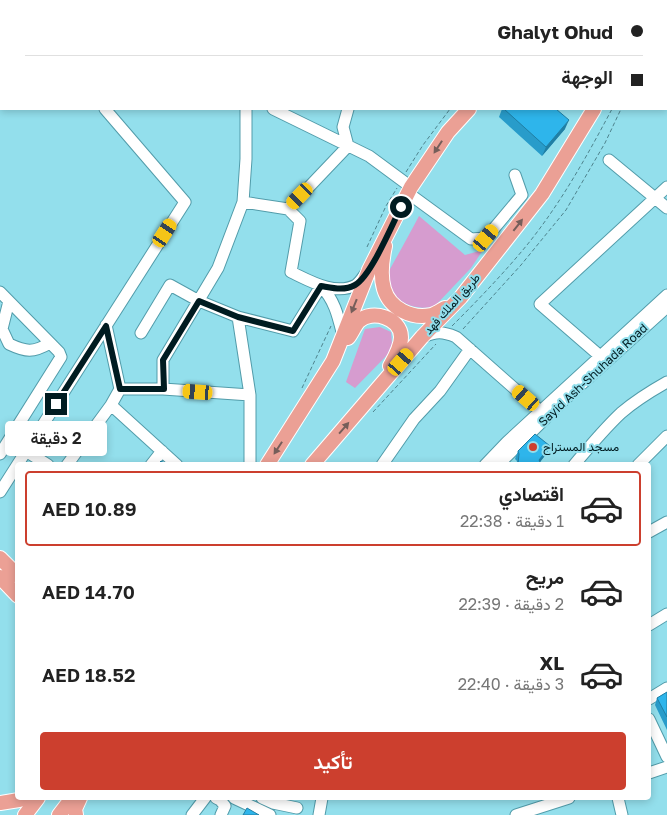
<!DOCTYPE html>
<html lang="ar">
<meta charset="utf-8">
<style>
:root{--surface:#fff;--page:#f2f2f2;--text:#222;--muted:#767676;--line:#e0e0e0;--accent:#cc3f2e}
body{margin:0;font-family:"Golos Text",Vazirmatn,sans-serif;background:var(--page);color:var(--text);direction:rtl;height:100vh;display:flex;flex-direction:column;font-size:19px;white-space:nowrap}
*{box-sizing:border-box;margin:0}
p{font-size:16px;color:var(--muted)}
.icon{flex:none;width:28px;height:28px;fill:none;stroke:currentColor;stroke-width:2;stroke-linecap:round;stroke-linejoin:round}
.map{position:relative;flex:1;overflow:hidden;direction:ltr}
.details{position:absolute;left:15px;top:462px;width:636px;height:338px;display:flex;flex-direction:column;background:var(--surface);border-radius:5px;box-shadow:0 2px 8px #0003;direction:rtl}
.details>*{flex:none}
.banner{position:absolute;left:0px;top:0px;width:668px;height:110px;box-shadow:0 2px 8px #0003;direction:rtl;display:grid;align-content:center;height:110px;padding:0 25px;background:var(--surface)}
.end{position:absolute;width:22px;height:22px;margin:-11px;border:6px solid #001b20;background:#fff;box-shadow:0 0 0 2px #fff}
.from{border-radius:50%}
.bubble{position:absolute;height:35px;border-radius:5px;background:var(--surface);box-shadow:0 2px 8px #0003;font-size:16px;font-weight:600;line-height:35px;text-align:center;direction:rtl}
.car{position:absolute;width:15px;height:30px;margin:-15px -8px;border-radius:6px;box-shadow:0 0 4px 1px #0007;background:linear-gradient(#f5c518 24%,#345 0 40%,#f5c518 0 76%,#345 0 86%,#f5c518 0)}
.banner b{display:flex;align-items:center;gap:18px;height:48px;font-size:19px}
.banner b+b{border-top:1px solid var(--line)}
.banner i{width:12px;height:12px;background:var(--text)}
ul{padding:9px 0 0;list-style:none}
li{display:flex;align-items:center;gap:15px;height:75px;margin:0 10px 8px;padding:0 15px;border:2px solid transparent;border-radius:5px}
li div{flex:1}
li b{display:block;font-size:19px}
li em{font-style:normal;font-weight:600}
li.active{border-color:var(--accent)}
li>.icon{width:45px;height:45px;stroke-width:1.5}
.button{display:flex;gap:10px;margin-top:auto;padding:10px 25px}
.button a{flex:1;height:58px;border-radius:5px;background:var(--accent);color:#fff;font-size:20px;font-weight:600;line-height:58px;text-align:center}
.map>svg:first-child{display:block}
</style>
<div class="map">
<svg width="667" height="815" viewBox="0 0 667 815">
<rect width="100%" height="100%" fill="#93dfec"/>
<path fill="#d69ccf" d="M419 216 465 255 483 250 471 268 434 307C413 311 385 300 388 274 389 270 393 264 395 260 403 246 411 231 419 216Z
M380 327 391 332 392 344 389 353 355 388 346 382 365 329Z"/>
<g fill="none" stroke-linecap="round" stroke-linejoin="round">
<g stroke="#529caa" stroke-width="13">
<path id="minor" d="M5 0 6 1
M49 0V1
M104 0 105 1
M229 0 231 1
M448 0V1
M124 1 127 0
M210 1 211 0
M289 1 290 0
M382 1 383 0
M0 58 1 57
M666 99 667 100
M273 109 369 156 411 187
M609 160 667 208
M408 193 471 239 486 238 522 195 515 175
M243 202 288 209 348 146 343 127 348 109
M288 209 300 221 291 272C310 281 335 296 356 285 360 282 363 277 366 273
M321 286C335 301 338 316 343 336
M0 292 59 352 61 357 0 454
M9 301 2 329 9 344C26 352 33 353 50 343
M238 317 250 395V465
M106 325 120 389
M141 333 170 285 199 301 238 317 293 331 321 286
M422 337C437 332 441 331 456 337L540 411
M600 356 540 304 667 187
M163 389V360L218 268 243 202 246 159V109
M111 405 177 465
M26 451 48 465
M67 465 111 405 120 389H163L250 395
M151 465 162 451
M382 465 414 419 440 391 470 349
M485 465 507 442 667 295
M498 465 563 401 667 307
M574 465C589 447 604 429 621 413 635 401 651 391 667 382
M638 465 667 436
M0 492 185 202 105 109
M649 532 667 522
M649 625 667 614
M649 699 667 688
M649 719 667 757
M649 773 667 767
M216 798 220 800 225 806 221 815
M234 798 270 815
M262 798 273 803 297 808
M618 798 622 815
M192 815 205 798
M319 815 322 798
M516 815 569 798"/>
</g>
<g stroke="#fff" stroke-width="16">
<path id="major" d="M569 1 570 0
M648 1 649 0
M385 246C382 260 380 276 384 289 390 309 412 319 431 315 436 314 441 310 445 308
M348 338C352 333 355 325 359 321 372 309 401 318 401 337 401 347 395 357 390 366
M267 465 333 361 369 270 411 187 448 132 469 109
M312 465 422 337 461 297 542 194 594 109
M0 558 18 576
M0 577 18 596
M0 803 19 800 26 798
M25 815 38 798
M59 815 72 798
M76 815 75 809 80 798"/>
</g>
<path stroke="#4e838d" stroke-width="1" stroke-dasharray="4 2.5" stroke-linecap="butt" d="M549 1 551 0
M553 1 554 0
M666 1 667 0
M666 7H667
M666 10 667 11
M666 17 667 15
M406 172 423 145 450 109
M367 247 386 206 397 188
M452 326C478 300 504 273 527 245 561 203 587 156 612 109
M463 329 521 265 566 210 605 143 621 109
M302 388 331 326
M373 412 436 344"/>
<use href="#minor" stroke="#fff" stroke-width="11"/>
<use href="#major" stroke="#eba095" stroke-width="14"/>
</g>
<path fill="#289cca" d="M502 109H556L565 129 542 156 499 117Z
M550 446 547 453 540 462 539 465H516L517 461 515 459 518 451Z
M667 692V730L655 705 657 698Z"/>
<path fill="#207fa4" d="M569 120 565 129 542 156 546 147Z
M550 446 547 453 540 462 539 465H537L539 460Z"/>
<path fill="#2eb5eb" stroke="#207fa4" d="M504 109H556L569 120 546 147Z
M535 434 550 446 539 460 540 462 538 465H519L518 464 519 454 518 451Z
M161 461 167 465H151H157Z
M667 692V717L657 698Z
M247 808 259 815H243Z"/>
<defs><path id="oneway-solid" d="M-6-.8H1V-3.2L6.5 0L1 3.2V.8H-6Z" transform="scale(1.25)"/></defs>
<g fill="#765e5a">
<use href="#oneway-solid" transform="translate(438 147) rotate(123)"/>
<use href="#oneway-solid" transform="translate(518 225) rotate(-52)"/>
<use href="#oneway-solid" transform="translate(354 306) rotate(112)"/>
<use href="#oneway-solid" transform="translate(344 428) rotate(-49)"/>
<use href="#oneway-solid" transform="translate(278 448) rotate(123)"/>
</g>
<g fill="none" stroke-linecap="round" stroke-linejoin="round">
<path stroke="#001b20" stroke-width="6" d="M56 404 106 326 120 389H164L163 360 199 301 238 317 293 331 321 286C333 288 344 291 355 285 371 276 392 225 401 207"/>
</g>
<circle fill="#cc3f2e" stroke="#93dfec" stroke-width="2" cx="533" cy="447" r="5"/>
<g text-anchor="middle" stroke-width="4" stroke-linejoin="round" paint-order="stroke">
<g font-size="12" fill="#001b20" stroke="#93dfec">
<text transform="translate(452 304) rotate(-48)" y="4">طريق الملك فهد</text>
<text transform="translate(593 375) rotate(-43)" y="4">Sayid Ash-Shuhada Road</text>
</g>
<g font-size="12" fill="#001b20" stroke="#93dfec" text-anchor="start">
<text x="543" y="451">مسجد المستراح</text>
</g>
</g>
</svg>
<i class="end from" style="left:401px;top:207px"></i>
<i class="end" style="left:56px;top:404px"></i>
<div class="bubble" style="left:5px;top:421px;width:102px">2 دقيقة</div>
<i class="car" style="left:300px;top:196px;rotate:224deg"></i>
<i class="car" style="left:165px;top:233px;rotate:33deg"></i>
<i class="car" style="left:486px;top:238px;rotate:40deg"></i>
<i class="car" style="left:401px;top:362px;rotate:41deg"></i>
<i class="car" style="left:198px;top:392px;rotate:274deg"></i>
<i class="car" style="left:526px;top:398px;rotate:311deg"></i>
<div class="banner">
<b><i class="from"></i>Ghalyt Ohud</b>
<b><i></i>الوجهة</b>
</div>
<section class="details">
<ul>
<li class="active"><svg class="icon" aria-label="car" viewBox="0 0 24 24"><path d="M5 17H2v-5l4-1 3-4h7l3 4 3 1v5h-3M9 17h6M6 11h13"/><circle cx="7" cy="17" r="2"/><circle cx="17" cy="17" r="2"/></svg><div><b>اقتصادي</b><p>1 دقيقة · 22:38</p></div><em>AED 10.89</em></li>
<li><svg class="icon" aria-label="car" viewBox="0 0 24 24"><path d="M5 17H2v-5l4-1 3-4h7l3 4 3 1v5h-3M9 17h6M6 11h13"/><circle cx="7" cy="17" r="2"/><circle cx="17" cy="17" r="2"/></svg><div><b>مريح</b><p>2 دقيقة · 22:39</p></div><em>AED 14.70</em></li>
<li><svg class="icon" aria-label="car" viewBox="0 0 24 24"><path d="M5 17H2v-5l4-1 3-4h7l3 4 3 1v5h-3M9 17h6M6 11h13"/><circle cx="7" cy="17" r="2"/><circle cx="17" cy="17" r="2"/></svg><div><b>XL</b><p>3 دقيقة · 22:40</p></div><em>AED 18.52</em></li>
</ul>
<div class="button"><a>تأكيد</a></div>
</section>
</div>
